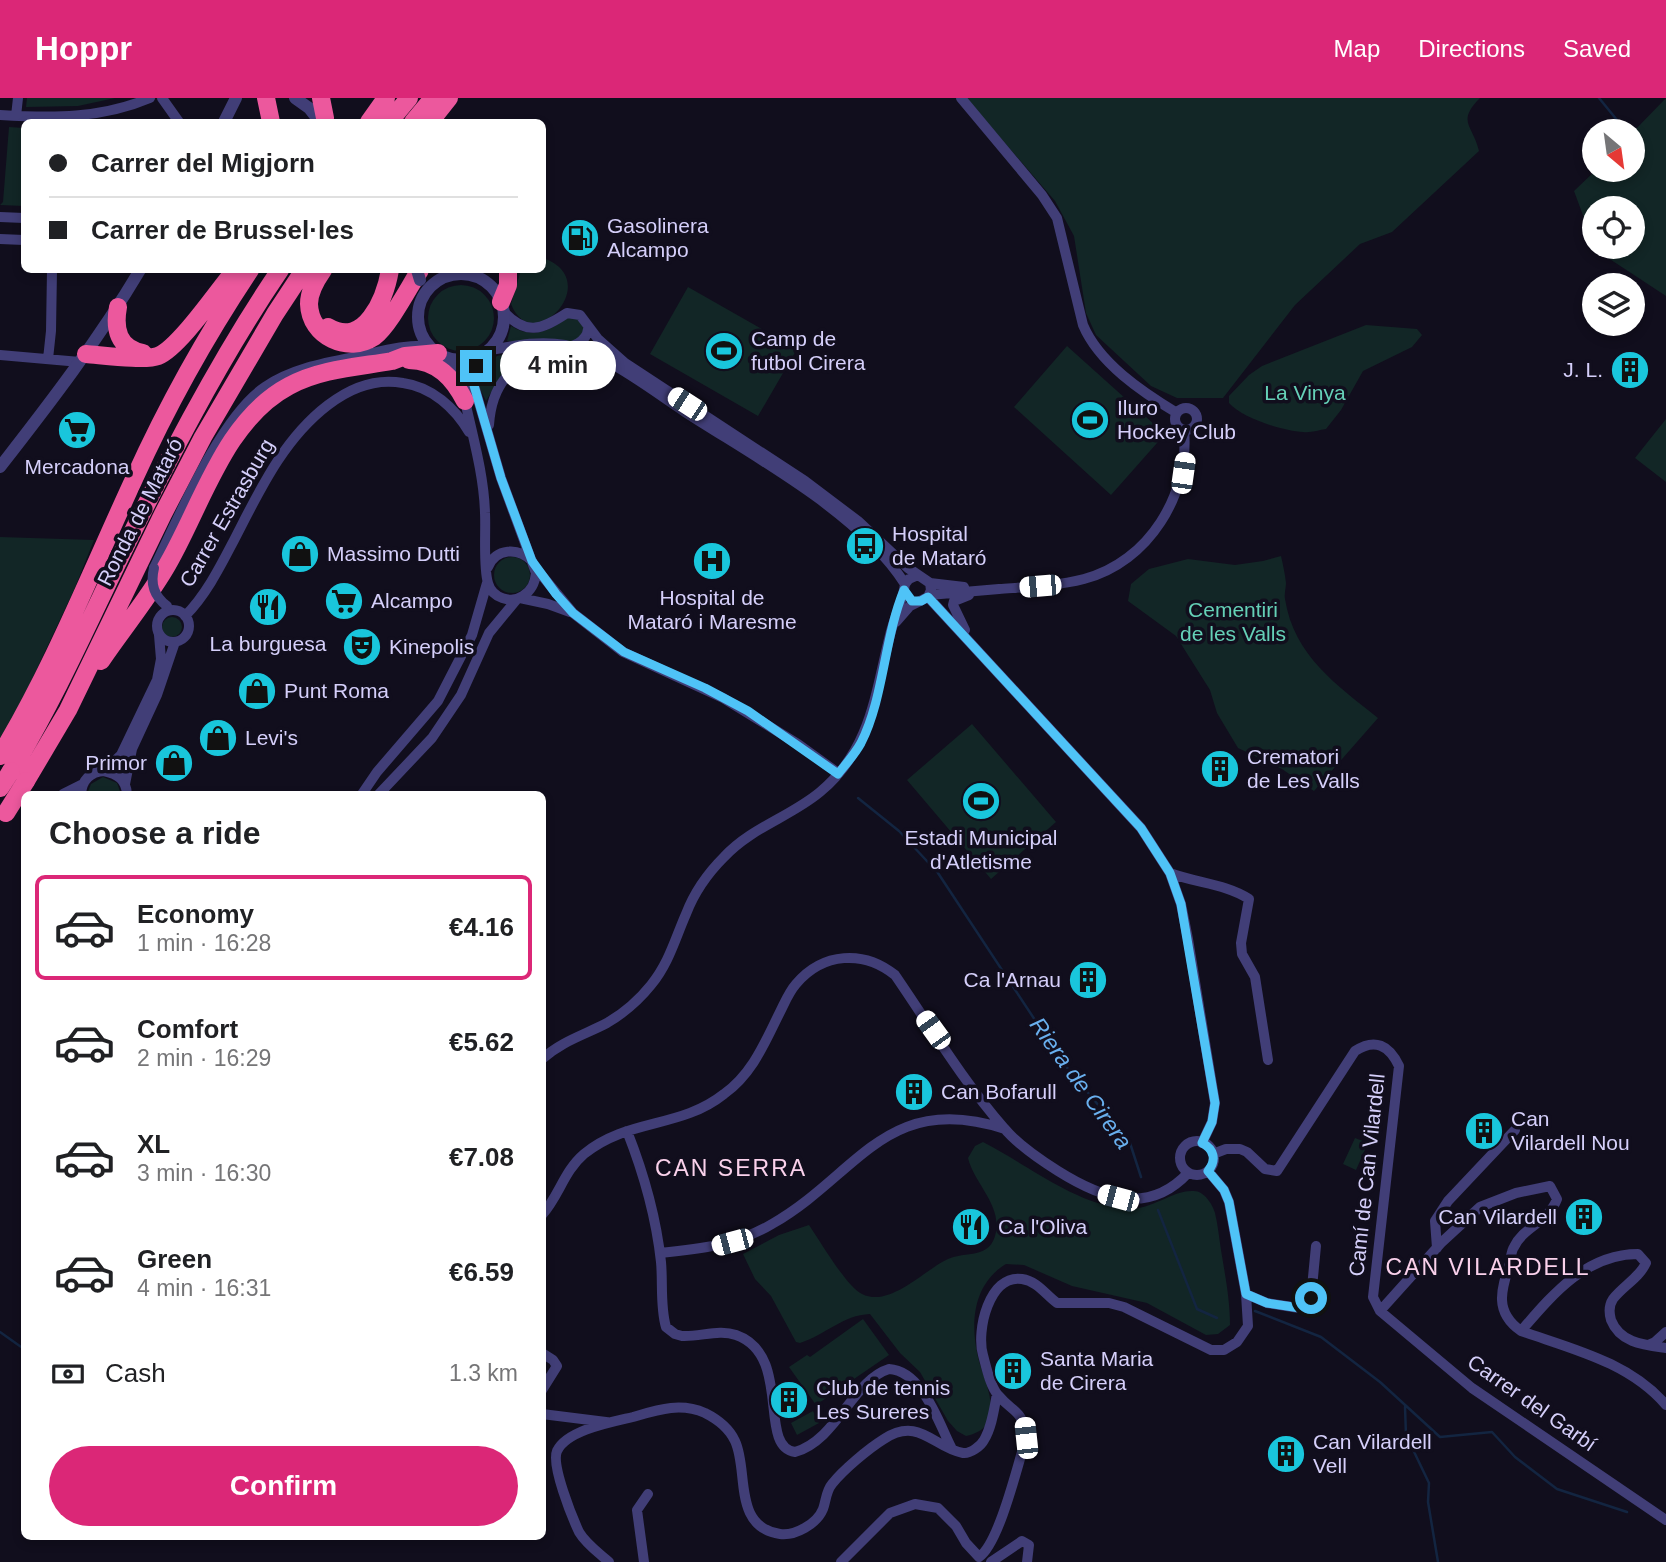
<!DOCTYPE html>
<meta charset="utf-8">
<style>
:root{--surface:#fff;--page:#f6f6f6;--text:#202124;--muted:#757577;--line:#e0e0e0;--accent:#db2777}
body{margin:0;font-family:Helvetica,sans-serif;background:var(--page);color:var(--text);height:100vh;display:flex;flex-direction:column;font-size:26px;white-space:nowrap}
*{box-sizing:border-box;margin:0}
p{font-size:23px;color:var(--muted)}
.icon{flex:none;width:38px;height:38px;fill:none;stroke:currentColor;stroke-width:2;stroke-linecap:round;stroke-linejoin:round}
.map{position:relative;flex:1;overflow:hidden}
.panel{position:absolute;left:21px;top:693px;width:525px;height:749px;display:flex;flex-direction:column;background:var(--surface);border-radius:10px;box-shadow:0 4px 10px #0003}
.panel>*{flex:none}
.top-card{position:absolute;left:21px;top:21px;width:525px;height:154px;border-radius:10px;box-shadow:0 4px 10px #0003;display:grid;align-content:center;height:154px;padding:0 28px;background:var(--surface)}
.needle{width:46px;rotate:151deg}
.controls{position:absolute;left:1582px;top:21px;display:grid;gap:14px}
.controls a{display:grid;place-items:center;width:63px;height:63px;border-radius:50%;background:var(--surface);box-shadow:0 4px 10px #0003;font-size:35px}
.end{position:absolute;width:32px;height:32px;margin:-16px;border:9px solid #4fc3f7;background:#111;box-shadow:0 0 0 4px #111}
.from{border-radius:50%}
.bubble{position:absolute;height:49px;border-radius:24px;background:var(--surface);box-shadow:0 4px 10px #0003;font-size:23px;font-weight:800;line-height:49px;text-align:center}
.car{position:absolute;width:21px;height:42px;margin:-21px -10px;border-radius:9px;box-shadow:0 0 5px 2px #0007;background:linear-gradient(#fff 24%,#345 0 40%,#fff 0 76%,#345 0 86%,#fff 0)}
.top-card b{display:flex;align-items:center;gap:24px;height:66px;font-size:26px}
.top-card b+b{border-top:2px solid var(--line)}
.top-card i{width:18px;height:18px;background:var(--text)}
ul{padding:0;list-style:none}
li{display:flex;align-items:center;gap:21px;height:105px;margin:0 14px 10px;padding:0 14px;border:4px solid transparent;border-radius:10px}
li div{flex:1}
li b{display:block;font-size:26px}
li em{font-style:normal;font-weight:800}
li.selected{border-color:var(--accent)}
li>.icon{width:63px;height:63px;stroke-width:1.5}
h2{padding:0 28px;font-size:32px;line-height:84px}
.pay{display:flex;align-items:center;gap:18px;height:77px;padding:0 28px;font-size:26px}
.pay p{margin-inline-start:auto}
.action{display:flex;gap:14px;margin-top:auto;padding:14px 28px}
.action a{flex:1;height:80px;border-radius:42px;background:var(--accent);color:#fff;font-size:28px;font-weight:800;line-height:80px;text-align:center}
header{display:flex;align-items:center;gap:42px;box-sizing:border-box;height:98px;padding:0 35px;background:var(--accent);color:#fff}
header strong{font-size:33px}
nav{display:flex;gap:38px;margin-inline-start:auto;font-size:24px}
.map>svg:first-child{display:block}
</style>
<header>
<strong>Hoppr</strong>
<nav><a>Map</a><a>Directions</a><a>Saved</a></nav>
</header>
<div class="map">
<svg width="1666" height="1464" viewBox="0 0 1666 1464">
<rect width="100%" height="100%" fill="#110e1d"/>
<path fill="#122626" d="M27 0H115L78 8 26 9Z
M966 0H1480C1456 24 1473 27 1479 53L1392 134 1360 146 1295 207 1223 300H1177L1151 288 1096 237 1086 215 1074 138 1055 103Z
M1666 0V198L1596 152 1595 149H1633V110H1594V147L1574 93 1596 72H1633V34Z
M9 29 24 30V108L0 107 3 104Z
M543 160C606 182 532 261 511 206L521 172H542Z
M428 220a33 33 0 1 1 66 0a33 33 0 1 1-66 0Z
M688 189 797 251 758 318 650 256Z
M567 218 578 221 583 229V237L572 244 507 243 511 228C532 241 550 234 567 218Z
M1366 227 1417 231 1422 237 1412 249 1363 273 1341 312 1326 331C1319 332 1311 335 1303 334 1283 333 1242 320 1229 305V298L1249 277 1262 268Z
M1067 248 1165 336 1111 397 1014 309Z
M519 253H537L517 262 502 276 486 303 478 287 480 271 497 258Z
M1666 321V384L1635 360Z
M0 439 94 442 74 492 0 649Z
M1281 458C1283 467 1285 476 1286 485 1286 490 1284 496 1285 501 1294 558 1337 587 1378 620L1314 693 1282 671 1238 650 1217 615 1210 592 1176 538 1128 503 1131 486 1149 471 1188 461 1235 467 1263 463Z
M494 477a18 18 0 1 1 36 0a18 18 0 1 1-36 0Z
M162 529a10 10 0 1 1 20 0a10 10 0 1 1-20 0Z
M972 626 1056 724 991 781 907 682Z
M103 679 117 685 121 696H87L91 686Z
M1355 1040 1368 1045 1356 1072 1343 1066Z
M983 1044C1028 1067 1066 1100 1117 1110 1148 1117 1171 1091 1194 1093 1204 1093 1213 1107 1215 1115 1218 1127 1219 1140 1221 1152 1225 1177 1230 1201 1230 1227L1218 1236 1206 1237 1147 1205 1072 1188 1024 1167 1006 1166C973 1186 970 1225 978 1259 984 1285 1010 1329 966 1338L957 1333 948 1323 920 1274 900 1255 870 1216C843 1217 825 1237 800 1245L796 1244 771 1198 755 1181 743 1156 779 1137 809 1127C820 1143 846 1188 862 1196 890 1210 924 1172 948 1161 965 1153 991 1162 996 1134 1001 1106 974 1085 968 1060L975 1048Z
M863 1221 889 1257 816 1307 789 1269 807 1257 810 1259Z
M813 1313 819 1325 797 1337 791 1325Z"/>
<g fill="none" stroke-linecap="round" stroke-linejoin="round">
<path stroke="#132541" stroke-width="2.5" d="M1599 0 1617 22
M858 700 899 733 938 775 1064 966 1130 1045 1141 1079
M1158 1112 1197 1211 1217 1220
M1255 1213 1321 1239 1380 1284 1440 1339 1492 1334 1515 1359 1557 1391 1627 1414
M0 1234 24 1251
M1405 1309 1406 1337 1429 1385 1428 1404 1438 1464"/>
<path stroke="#413e77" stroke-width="10" d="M162 0 179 24
M961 0 1042 97 1057 120 1083 227C1099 265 1142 294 1177 315
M0 17C52 20 101 21 150 0
M16 18 18 0
M0 119 24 120
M0 141 24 142
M503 213C526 238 541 232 567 215L580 217 598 241 625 265 805 383 858 423 908 470 930 485 931 492 928 499 910 508 896 524
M486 253C513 248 538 242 565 247 606 256 650 291 685 314 756 360 860 415 905 486
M0 257 80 264
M446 259C457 272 469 285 465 303 473 339 484 378 485 415 486 434 483 469 488 485 492 500 511 506 523 498 532 492 535 485 536 475L501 380 473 284 472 276 482 256
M48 261 51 233 52 172
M1175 321a11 11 0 1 1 22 0a11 11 0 1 1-22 0Z
M489 327C495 236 585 266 588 231
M534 468 573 515 623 554 723 600 798 646 838 675
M488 469C496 450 518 449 532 463
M154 470C178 421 220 319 265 289 291 271 324 265 355 259 379 254 405 246 429 248
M930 485 964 489
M929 497C952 495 975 493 999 491 1027 489 1057 488 1084 481 1149 464 1190 396 1184 332
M928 499 1141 730 1170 775 1181 806 1188 841 1215 1005 1212 1024 1202 1045
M520 500 548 506 570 514
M157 528a16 16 0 1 1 32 0a16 16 0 1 1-32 0Z
M185 518C205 498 219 471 232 446 258 396 282 342 328 307 350 290 376 280 403 285 432 289 455 310 469 334
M965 532 953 507 954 503 969 497
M104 673 121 657 157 582 161 561 159 537
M125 686 132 651 157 597 175 544
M63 696 83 686
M81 696C82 682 90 674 104 673 118 676 126 682 127 696
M362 696 377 674 438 603 472 537 487 485
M379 696 432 640 461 597 489 535 517 501
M1170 775C1196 785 1226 786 1249 801L1241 845 1242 856 1255 879 1268 962
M542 961C562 943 584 937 607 925 624 915 639 902 651 887 669 865 675 841 686 816 694 795 708 775 724 759 752 729 790 719 820 694 871 652 875 596 890 537 894 520 903 503 905 486L909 481 918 477
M627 1033C644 1076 656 1118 661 1164 663 1185 660 1209 666 1229L675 1236 682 1238C700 1239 719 1231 736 1237 793 1257 757 1349 795 1354 837 1342 853 1282 889 1271 922 1273 938 1323 951 1349
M1180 1060a17 17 0 1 1 34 0a17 17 0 1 1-34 0Z
M1213 1056 1226 1051H1240L1247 1054 1265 1071 1277 1073 1355 953C1375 940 1389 947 1399 968L1373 1199 1380 1213 1442 1144 1480 1109 1516 1095 1550 1088 1557 1101C1548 1125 1524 1128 1514 1149 1511 1153 1511 1160 1510 1165 1501 1192 1494 1214 1521 1233 1553 1196 1586 1156 1638 1156L1646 1165C1639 1180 1623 1188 1613 1201 1609 1207 1609 1215 1611 1222 1620 1245 1644 1247 1666 1250
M542 1117C559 1098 564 1073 584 1056 628 1020 680 1031 724 996 753 975 765 944 780 914 785 904 789 894 796 886 823 854 864 852 895 877 930 928 963 983 1004 1030 1018 1047 1039 1061 1058 1073 1101 1100 1148 1118 1188 1075
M1437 1150 1435 1123 1448 1103 1515 1032
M660 1155C700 1151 737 1147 772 1126 858 1077 886 992 1005 1031
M1246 1196 1267 1205 1299 1210 1311 1200 1316 1148
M1380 1213 1472 1290 1666 1422
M1521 1233C1572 1251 1629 1264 1666 1307
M1648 1247 1655 1244 1666 1234
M542 1255 553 1262 557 1268 542 1292
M542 1316 606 1324
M609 1464C599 1455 586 1446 579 1434 572 1419 551 1367 557 1353 567 1332 612 1324 633 1319 657 1312 680 1304 705 1315 717 1321 729 1330 735 1343 749 1372 732 1429 780 1436 795 1438 817 1426 823 1411 826 1403 826 1393 832 1386 843 1372 868 1351 884 1341 919 1318 934 1350 963 1355 970 1356 981 1348 984 1342 992 1329 994 1311 997 1296
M644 1464 637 1412 648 1396
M841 1464 890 1415 915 1406 938 1410 956 1428 966 1445 979 1459C999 1446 1018 1366 1026 1340 1023 1311 1014 1316 998 1297 990 1288 986 1268 983 1257 976 1233 989 1176 1022 1181 1037 1183 1046 1197 1057 1205H1109L1124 1209 1211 1252H1224L1237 1244 1248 1228 1246 1196 1229 1104 1224 1092 1208 1073
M991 1464 1022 1443 1029 1447 1027 1464"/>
<path stroke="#413e77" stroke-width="12" d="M295 0 309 10 320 24
M224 24 236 0
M418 219a43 43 0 1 1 86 0a43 43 0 1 1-86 0Z
M0 369C50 305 99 241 140 172"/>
<path stroke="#ec589d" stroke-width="18" d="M266 0 271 24
M321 0 325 20
M369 24 386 0
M389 24 409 0
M413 24 433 0
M430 24 449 0
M323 172C316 182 309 193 309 206 310 239 348 256 374 239 389 228 409 189 420 172
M501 204 508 187V172
M118 209C114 231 118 250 143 255
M328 229C365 251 385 200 390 172
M86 256C101 257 145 263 158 258 179 250 219 191 235 172
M409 262C438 263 453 280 465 303
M101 563C122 532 146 503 165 471 201 411 223 323 289 288 320 271 357 269 392 263L405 258 438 255
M0 658C53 570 91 474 134 381 167 308 206 238 250 172
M11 673C50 609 81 541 113 474 163 371 216 266 280 172
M26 683 68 612 163 416 203 339 275 216 304 172"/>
<path stroke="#413e77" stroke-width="10" d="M154 470C150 486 154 498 167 508"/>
<path stroke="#413e77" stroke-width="12" d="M417 172 420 182"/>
<path stroke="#ec589d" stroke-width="18" d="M0 690 11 673
M6 715 26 683"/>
</g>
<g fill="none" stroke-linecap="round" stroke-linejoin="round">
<path stroke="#4fc3f7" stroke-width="9" d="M476 268 472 276 473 284 501 380 532 463 556 496 573 515 624 554 705 590 748 613 838 676C846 666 855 656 861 645 884 600 884 540 904 492L912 503H921L928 499 1141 730 1170 775 1181 806 1215 1005 1212 1024 1202 1045C1214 1051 1217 1062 1208 1073L1224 1092 1229 1104 1246 1196 1267 1205 1300 1210 1311 1200"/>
</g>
<defs>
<g id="fuel-disc" transform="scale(2.0125)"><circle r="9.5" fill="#19c6dc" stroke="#110e1d"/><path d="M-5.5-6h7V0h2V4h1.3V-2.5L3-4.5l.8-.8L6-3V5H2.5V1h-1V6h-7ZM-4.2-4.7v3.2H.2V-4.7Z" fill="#111"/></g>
<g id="stadium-disc" transform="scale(2.0125)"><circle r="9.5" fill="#19c6dc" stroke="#110e1d"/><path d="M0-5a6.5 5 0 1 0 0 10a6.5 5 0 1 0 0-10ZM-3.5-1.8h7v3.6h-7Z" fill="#111"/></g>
<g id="building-disc" transform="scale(2.0125)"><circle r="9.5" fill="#19c6dc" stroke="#110e1d"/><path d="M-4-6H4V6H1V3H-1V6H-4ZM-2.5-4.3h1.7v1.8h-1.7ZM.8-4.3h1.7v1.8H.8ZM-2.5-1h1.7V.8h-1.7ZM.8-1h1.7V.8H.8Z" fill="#111"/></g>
<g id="supermarket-disc" transform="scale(2.0125)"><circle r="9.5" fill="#19c6dc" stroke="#110e1d"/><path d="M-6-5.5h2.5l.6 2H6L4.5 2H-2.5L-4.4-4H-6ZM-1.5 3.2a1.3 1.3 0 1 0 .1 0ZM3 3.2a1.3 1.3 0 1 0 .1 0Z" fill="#111"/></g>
<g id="bus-disc" transform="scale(2.0125)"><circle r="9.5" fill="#19c6dc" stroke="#110e1d"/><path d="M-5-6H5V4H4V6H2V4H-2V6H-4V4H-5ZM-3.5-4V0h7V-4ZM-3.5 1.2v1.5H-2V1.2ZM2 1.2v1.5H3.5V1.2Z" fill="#111"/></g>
<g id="shop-disc" transform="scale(2.0125)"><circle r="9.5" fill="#19c6dc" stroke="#110e1d"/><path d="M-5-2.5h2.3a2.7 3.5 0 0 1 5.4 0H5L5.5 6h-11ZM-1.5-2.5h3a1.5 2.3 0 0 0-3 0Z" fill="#111"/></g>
<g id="hospital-disc" transform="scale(2.0125)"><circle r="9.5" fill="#19c6dc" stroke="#110e1d"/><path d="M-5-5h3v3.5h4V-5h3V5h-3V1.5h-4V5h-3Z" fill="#111"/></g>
<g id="restaurant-disc" transform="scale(2.0125)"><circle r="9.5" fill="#19c6dc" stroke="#110e1d"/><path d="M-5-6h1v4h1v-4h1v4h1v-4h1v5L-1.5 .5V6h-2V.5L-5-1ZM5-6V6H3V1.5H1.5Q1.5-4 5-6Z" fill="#111"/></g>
<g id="theatre-disc" transform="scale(2.0125)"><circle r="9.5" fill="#19c6dc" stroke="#110e1d"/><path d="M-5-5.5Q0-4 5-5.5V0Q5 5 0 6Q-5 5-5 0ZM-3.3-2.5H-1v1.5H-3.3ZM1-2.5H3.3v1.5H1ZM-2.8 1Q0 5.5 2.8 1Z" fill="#111"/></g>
</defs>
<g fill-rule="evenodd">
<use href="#fuel-disc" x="580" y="140"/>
<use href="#stadium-disc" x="724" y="253"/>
<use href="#building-disc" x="1630" y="272"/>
<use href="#stadium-disc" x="1090" y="322"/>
<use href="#supermarket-disc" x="77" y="332"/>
<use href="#bus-disc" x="865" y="448"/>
<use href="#shop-disc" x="300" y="456"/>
<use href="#hospital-disc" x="712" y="463"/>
<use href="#supermarket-disc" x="344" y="503"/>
<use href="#restaurant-disc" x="268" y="509"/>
<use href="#theatre-disc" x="362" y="549"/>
<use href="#shop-disc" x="257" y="593"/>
<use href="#shop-disc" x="218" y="640"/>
<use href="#shop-disc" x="174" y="665"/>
<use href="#building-disc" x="1220" y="671"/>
<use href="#stadium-disc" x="981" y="703"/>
<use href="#building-disc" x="1088" y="882"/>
<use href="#building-disc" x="914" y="994"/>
<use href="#building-disc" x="1484" y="1033"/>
<use href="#building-disc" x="1584" y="1119"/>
<use href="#restaurant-disc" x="971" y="1129"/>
<use href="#building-disc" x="1013" y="1273"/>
<use href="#building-disc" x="789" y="1302"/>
<use href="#building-disc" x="1286" y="1356"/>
</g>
<g text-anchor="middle" stroke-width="7" stroke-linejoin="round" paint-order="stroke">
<g font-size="21" fill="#d5cffa" stroke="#110e1d" text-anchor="start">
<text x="607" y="135">Gasolinera<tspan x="607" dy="24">Alcampo</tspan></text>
<text x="751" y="248">Camp de<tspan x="751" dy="24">futbol Cirera</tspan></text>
<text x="1603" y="279" text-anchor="end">J. L.</text>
<text x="1117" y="317">Iluro<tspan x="1117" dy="24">Hockey Club</tspan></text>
<text x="77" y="376" text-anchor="middle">Mercadona</text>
<text x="892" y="443">Hospital<tspan x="892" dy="24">de Mataró</tspan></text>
<text x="327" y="463">Massimo Dutti</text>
<text x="712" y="507" text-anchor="middle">Hospital de<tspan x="712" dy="24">Mataró i Maresme</tspan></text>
<text x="371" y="510">Alcampo</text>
<text x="268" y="553" text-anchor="middle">La burguesa</text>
<text x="389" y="556">Kinepolis</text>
<text x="284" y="600">Punt Roma</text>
<text x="245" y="647">Levi's</text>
<text x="1247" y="666">Crematori<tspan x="1247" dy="24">de Les Valls</tspan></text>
<text x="147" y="672" text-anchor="end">Primor</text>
<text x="981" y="747" text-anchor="middle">Estadi Municipal<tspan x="981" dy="24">d'Atletisme</tspan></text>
<text x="1061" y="889" text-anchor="end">Ca l'Arnau</text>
<text x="941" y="1001">Can Bofarull</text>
<text x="1511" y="1028">Can<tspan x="1511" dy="24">Vilardell Nou</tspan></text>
<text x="1557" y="1126" text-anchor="end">Can Vilardell</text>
<text x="998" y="1136">Ca l'Oliva</text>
<text x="1040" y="1268">Santa Maria<tspan x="1040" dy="24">de Cirera</tspan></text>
<text x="816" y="1297">Club de tennis<tspan x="816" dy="24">Les Sureres</tspan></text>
<text x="1313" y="1351">Can Vilardell<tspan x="1313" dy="24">Vell</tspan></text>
</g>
<g font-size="21" fill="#65d0b7" stroke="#110e1d">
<text x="1305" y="302">La Vinya</text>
<text x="1233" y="519">Cementiri<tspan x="1233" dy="24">de les Valls</tspan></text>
</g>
<g font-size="21" fill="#d5cffa" stroke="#110e1d">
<text transform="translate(140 414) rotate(-63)" y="7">Ronda de Mataró</text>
<text transform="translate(227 415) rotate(-60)" y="7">Carrer Estrasburg</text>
<text transform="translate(1367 1077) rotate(-84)" y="7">Camí de Can Vilardell</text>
<text transform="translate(1532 1305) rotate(35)" y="7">Carrer del Garbí</text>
</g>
<g font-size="23" font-style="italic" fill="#69afee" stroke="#110e1d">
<text transform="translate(1081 985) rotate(54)" y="8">Riera de Cirera</text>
</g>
<g font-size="23" letter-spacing="2" fill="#fad1eb" stroke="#110e1d">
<text x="731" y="1078">CAN SERRA</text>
<text x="1488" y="1177">CAN VILARDELL</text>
</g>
</g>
</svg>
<div class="controls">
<a><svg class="needle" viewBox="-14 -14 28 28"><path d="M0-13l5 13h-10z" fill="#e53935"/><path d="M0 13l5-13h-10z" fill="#757577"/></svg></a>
<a><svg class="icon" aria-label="locate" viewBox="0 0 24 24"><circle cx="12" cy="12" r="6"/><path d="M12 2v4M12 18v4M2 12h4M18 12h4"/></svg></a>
<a><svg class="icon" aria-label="layers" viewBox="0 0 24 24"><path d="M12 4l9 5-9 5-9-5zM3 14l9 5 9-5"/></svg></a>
</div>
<i class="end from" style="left:1311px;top:1200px"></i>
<i class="end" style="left:476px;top:268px"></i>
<div class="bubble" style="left:500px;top:243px;width:116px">4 min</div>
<i class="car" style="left:687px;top:306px;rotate:303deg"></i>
<i class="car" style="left:1183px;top:375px;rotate:8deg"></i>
<i class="car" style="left:1040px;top:488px;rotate:265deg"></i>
<i class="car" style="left:933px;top:932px;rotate:324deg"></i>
<i class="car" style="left:1118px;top:1100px;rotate:285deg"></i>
<i class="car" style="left:732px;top:1144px;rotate:255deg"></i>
<i class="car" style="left:1026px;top:1340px;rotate:354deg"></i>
<div class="top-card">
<b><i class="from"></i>Carrer del Migjorn</b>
<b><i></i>Carrer de Brussel·les</b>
</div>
<section class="panel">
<h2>Choose a ride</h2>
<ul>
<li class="selected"><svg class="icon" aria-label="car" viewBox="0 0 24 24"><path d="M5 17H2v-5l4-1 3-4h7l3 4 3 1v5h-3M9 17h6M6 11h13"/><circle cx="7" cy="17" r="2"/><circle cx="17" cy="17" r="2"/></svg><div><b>Economy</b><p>1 min · 16:28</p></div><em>€4.16</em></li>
<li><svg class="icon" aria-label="car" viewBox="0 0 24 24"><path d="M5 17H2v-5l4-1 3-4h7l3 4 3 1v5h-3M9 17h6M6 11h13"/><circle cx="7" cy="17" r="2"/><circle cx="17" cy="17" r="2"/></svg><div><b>Comfort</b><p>2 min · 16:29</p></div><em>€5.62</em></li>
<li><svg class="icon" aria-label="car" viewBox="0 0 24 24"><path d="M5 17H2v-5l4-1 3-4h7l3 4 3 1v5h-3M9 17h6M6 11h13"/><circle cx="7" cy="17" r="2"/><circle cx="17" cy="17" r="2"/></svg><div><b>XL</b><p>3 min · 16:30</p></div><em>€7.08</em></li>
<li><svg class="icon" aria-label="car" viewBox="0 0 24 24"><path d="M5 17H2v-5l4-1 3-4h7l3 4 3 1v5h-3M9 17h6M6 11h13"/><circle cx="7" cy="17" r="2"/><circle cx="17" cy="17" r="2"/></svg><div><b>Green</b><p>4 min · 16:31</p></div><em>€6.59</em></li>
</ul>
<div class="pay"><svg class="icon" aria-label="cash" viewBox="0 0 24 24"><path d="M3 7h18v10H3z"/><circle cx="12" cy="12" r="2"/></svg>Cash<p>1.3 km</p></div>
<div class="action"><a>Confirm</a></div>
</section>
</div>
